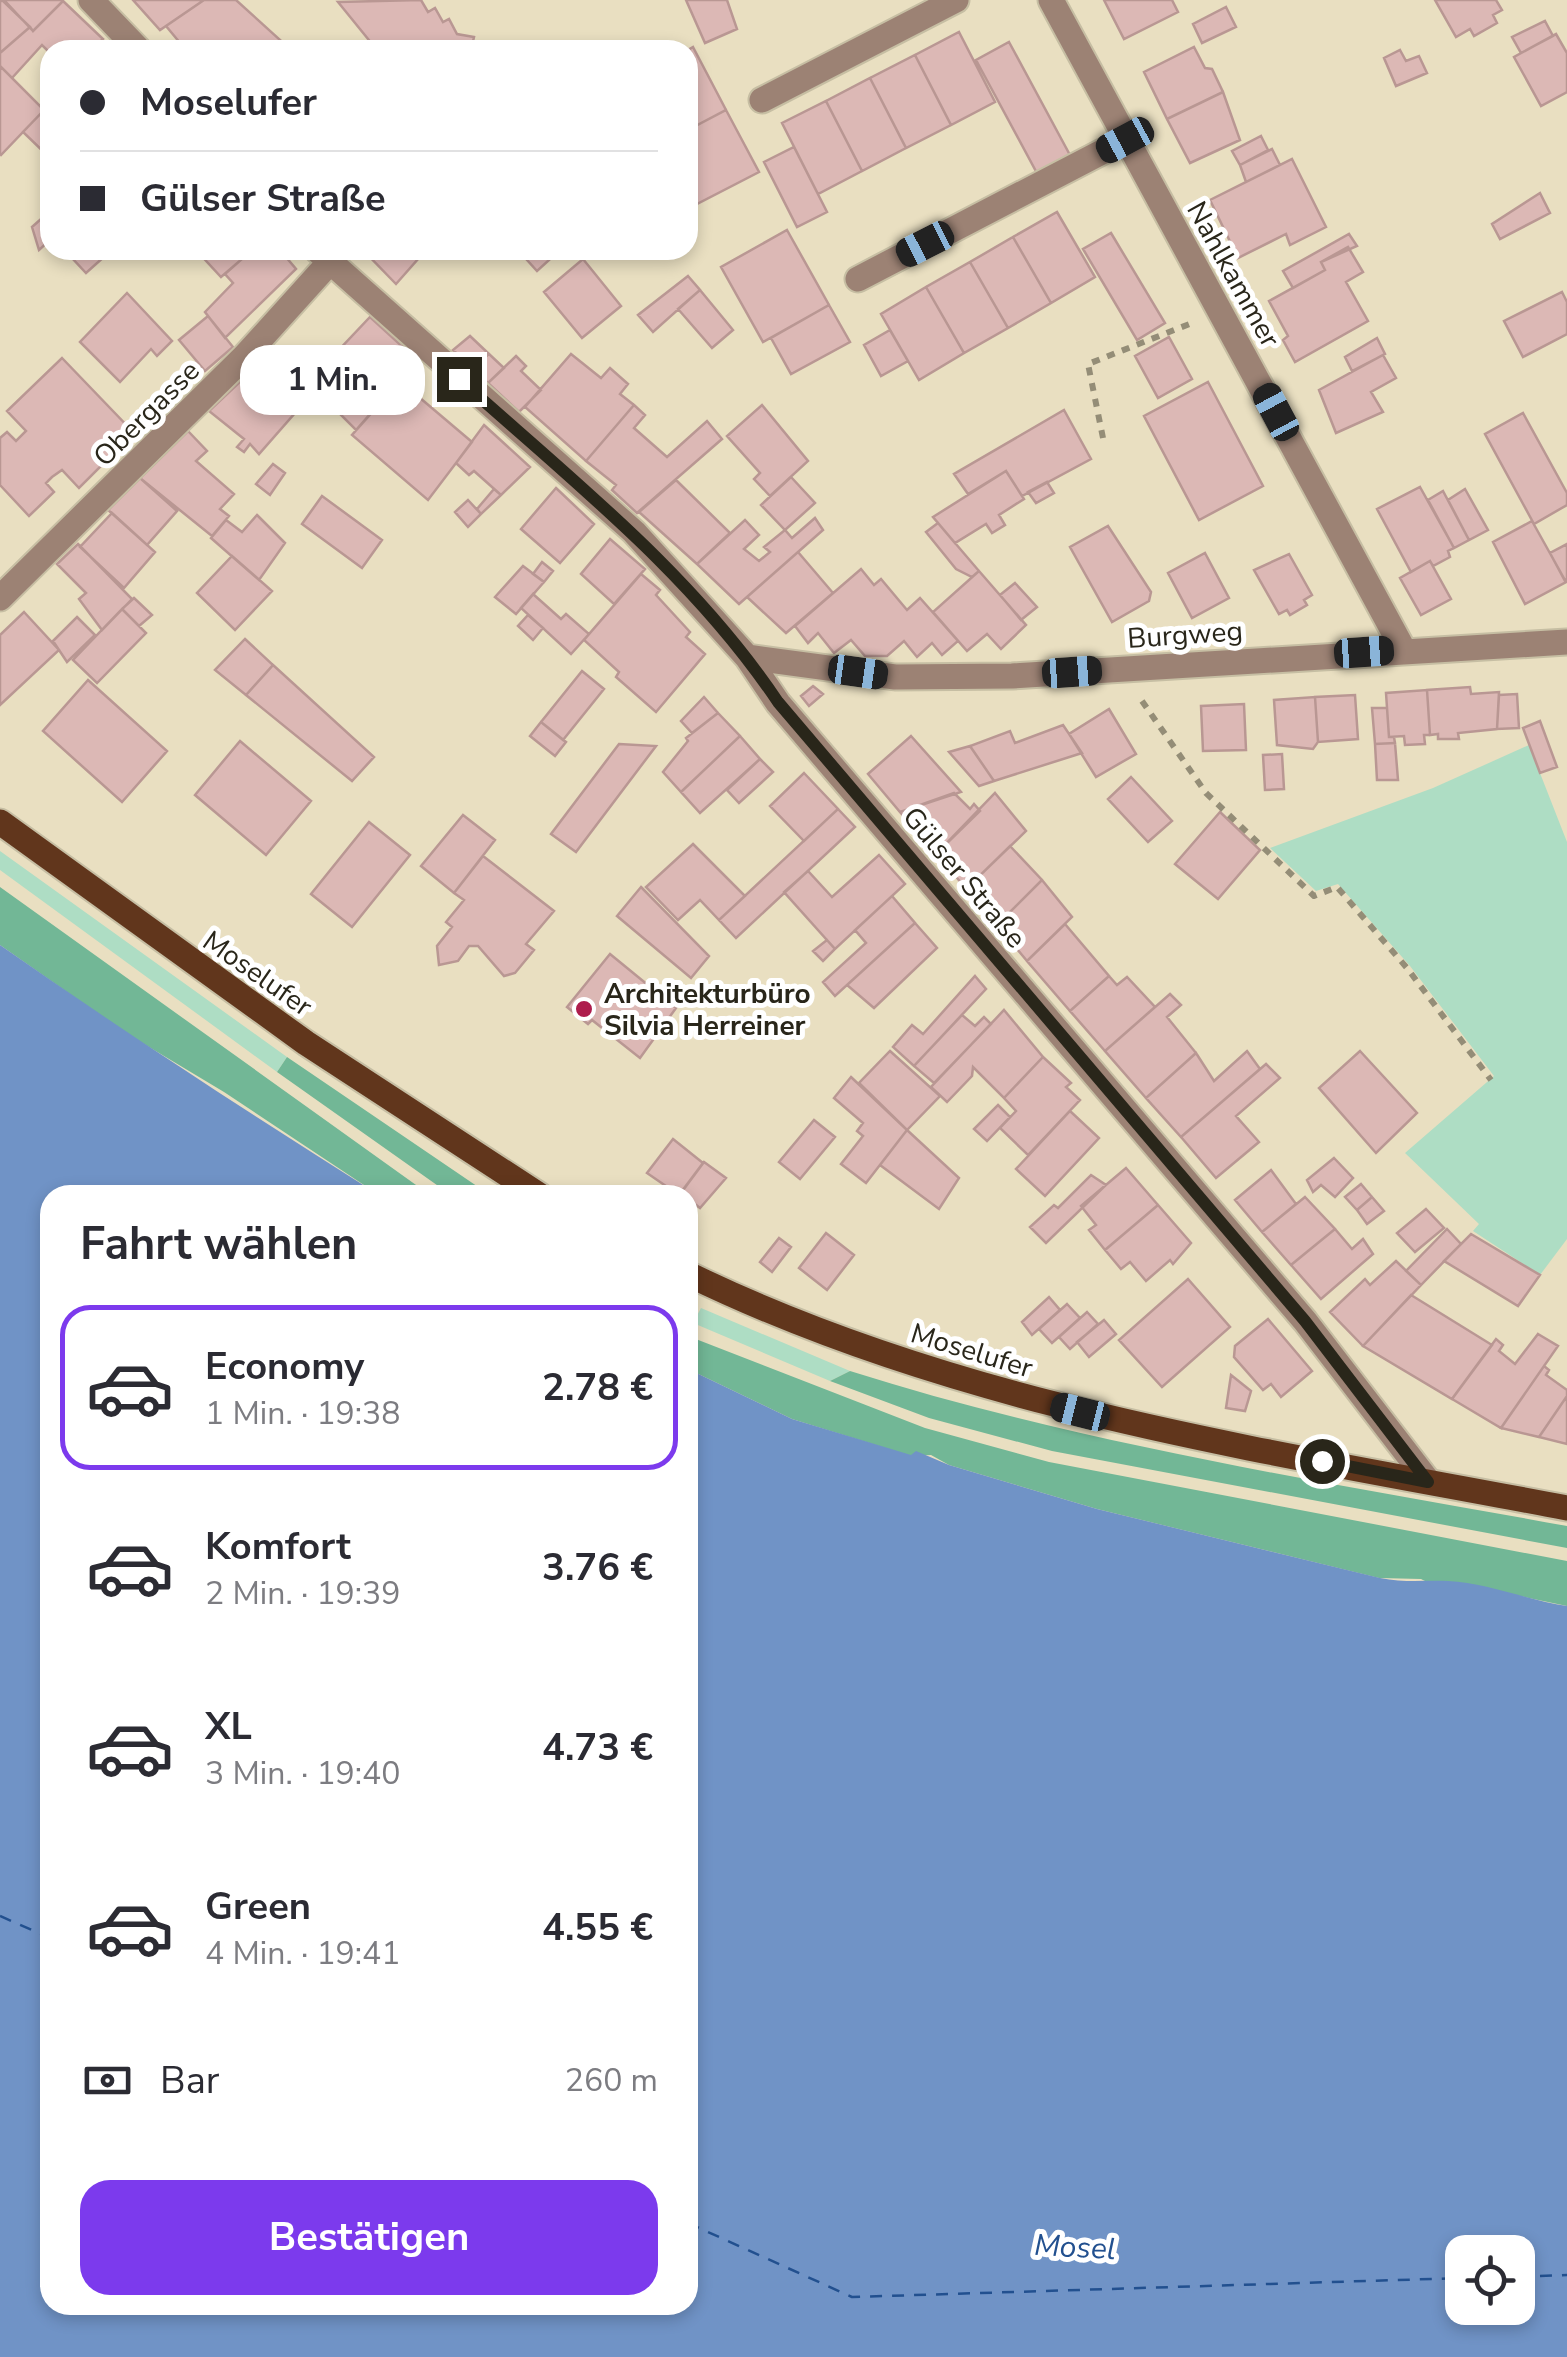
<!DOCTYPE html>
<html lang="de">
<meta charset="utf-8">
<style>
:root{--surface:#fff;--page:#f7f7f7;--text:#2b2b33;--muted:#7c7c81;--line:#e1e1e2;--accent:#7c3aed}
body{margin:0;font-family:"Nunito Sans",sans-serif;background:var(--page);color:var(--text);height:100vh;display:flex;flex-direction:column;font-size:38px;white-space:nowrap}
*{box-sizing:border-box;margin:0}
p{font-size:32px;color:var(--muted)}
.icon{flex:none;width:55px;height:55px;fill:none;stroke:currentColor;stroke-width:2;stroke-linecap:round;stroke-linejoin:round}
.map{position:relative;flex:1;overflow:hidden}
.panel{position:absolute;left:40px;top:1185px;width:658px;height:1130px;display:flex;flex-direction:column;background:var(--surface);border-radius:30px;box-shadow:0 5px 15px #0003}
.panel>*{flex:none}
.banner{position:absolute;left:40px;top:40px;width:658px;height:220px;border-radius:30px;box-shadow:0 5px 15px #0003;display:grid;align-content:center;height:220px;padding:0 40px;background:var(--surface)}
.fabs{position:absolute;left:1445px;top:2235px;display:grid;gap:20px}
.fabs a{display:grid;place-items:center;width:90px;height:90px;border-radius:20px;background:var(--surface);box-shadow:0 5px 15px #0003;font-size:50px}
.end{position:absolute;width:45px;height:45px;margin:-22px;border:12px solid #29261a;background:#fff;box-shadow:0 0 0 5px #fff}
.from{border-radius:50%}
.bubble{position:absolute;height:70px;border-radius:30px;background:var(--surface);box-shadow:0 5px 15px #0003;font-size:32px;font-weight:700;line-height:70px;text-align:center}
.car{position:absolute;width:30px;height:60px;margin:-30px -15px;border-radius:12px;box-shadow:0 0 8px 2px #0007;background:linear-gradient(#222 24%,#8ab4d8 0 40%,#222 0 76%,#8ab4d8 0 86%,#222 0)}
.banner b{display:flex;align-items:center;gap:35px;height:95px;font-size:38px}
.banner b+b{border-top:2px solid var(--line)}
.banner i{width:25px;height:25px;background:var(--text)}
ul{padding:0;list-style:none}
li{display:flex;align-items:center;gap:30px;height:165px;margin:0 20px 15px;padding:0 20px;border:5px solid transparent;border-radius:30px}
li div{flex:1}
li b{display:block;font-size:38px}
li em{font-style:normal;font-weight:700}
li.on{border-color:var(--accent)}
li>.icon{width:90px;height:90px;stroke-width:1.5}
h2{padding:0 40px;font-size:45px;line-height:120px}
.pay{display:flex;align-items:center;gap:25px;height:110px;padding:0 40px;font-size:38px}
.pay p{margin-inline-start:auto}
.button{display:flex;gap:20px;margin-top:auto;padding:20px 40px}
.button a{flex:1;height:115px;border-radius:30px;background:var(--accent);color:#fff;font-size:40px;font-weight:700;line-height:115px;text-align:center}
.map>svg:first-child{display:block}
</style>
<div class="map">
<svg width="1567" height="2357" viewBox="0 0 1567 2357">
<rect width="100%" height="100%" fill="#e9dfc1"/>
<path fill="#aeddc4" d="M1529 745 1567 842V1239L1540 1275 1473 1231 1479 1224 1405 1153 1494 1076 1410 966 1338 884 1316 891 1270 848 1433 788Z
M0 851 287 1057 277 1072 0 870Z
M701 1308 850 1371 830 1381 693 1323Z"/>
<path fill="#72b796" d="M0 887 430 1195H379L224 1092 124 1032 0 945Z
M287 1057 490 1195H451L277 1072Z
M688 1336 925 1428 1049 1462 1567 1561V1606L1453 1582 1433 1585 1421 1579 1379 1578 1097 1509 949 1465 931 1455 911 1456 792 1419 688 1369Z
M850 1371C1084 1445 1326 1482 1567 1526V1548L1052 1451 929 1418 830 1381Z"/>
<path fill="#7093c6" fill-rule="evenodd" d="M0 945C124 1032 251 1114 379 1195H50V2305H688V1369L792 1419 911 1455 916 1451 949 1465 1097 1509 1380 1578C1405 1583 1425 1580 1448 1581 1487 1583 1528 1600 1567 1606V2357H0ZM1462 2252H1518V2308H1462Z"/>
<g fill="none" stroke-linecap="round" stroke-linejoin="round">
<path stroke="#22508f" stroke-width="2.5" stroke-dasharray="12 10" stroke-linecap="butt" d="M0 1916 50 1938
M688 2223 852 2297 1462 2278
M1518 2277 1567 2275"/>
</g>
<path fill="#dcb8b5" stroke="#b99793" stroke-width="2.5" d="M2 0 30 27 0 53V2Z
M4 0H62L63 1 33 31Z
M133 0H204L160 30Z
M204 0H236L290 49 186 50 166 26Z
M421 0 428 12 435 8 443 22 449 19 457 34 474 37 471 50H377L338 2Z
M686 0H727L737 29 705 43Z
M1104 0H1172L1178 12 1124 39Z
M1435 0H1496L1502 10 1493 15 1497 23 1474 36 1470 29 1456 37Z
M63 1 103 39 91 50 50 53 42 45 12 78 0 66V53L30 27 33 31Z
M1226 7 1236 27 1202 43 1193 24Z
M1545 21 1553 36 1521 53 1512 37Z
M959 32 995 102 951 125 915 55Z
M1556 34 1567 53V92L1541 106 1514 57Z
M1009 42 1071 157 1038 175 976 60Z
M693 47 726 110 688 130V50Z
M1194 47 1205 68 1212 69 1223 92 1167 119 1144 72Z
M1400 50 1406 61 1419 56 1427 73 1396 86 1384 58Z
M915 55 951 125 906 148 870 78Z
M0 66 44 110 1 155 0 154Z
M870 78 906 148 862 171 826 101Z
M1223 92 1240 140 1190 163 1167 119Z
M826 101 862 171 818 194 782 123Z
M50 104V158L23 132Z
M726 110 759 172 693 206 688 195V130Z
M1261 136 1268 150 1240 165 1232 151Z
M794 147 827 212 797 227 764 162Z
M1272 149 1280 165 1246 182 1240 165Z
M1292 159 1326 227 1290 245 1286 234 1238 258 1210 200Z
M1540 193 1550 213 1500 239 1492 224Z
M50 211V240L39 250 32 227Z
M1057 212 1095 277 1051 303 1013 237Z
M787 230 829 305 763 342 721 267Z
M1111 233 1165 323 1137 340 1083 249Z
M1349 234 1357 246 1321 262 1325 270 1293 288 1283 271Z
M1013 237 1051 303 1008 328 970 262Z
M1348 247 1363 272 1346 282 1368 321 1295 362 1283 340 1288 336 1269 301 1325 270 1321 262Z
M83 250H102L106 255 86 273 73 259Z
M196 250H233L242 259 221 277Z
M252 250H280L296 269 225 338 205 312 233 283 225 274Z
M363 250H426L396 284Z
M518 250H560L537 271Z
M583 259 621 306 582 338 544 292Z
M970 262 1008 328 964 353 926 287Z
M688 276 700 290 653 332 638 315Z
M926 287 964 353 919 380 881 314Z
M700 290 733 330 712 348 678 309Z
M1562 292 1567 302V334L1523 357 1504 321Z
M127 293 172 341 157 356 151 349 120 382 80 342Z
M829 305 850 342 791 374 771 338Z
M208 316 233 347 205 371 179 340Z
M370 317 405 349 385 370 379 365 360 386 378 405 356 430 332 406 360 374 336 353Z
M890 330 908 361 881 376 864 345Z
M470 336 489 354 472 368 453 350Z
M1169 337 1192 379 1158 398 1135 356Z
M1377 338 1385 354 1352 371 1345 357Z
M489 354 504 368 488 383 472 368Z
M571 354 601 378 610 368 628 384 620 394 634 405 586 461 525 407Z
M1383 355 1396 378 1371 392 1383 412 1336 433 1319 390Z
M516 356 526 366 521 371 541 390 519 412 488 383Z
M62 358 134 433 79 488 62 470 52 477 46 483 54 492 29 516 0 485V438L7 432 16 441 26 431 7 411Z
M258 365 302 405 259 454 250 444 244 452 237 447 244 439 209 411Z
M400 381 472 442 428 500 352 435Z
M1208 382 1263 486 1199 520 1144 416Z
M634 405 645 415 634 428 667 457 707 421 722 439 637 513 612 490 616 485 586 461Z
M762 405 808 461 770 496 754 479 760 473 727 436Z
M1064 410 1091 459 1022 496 1006 471 968 494 954 474Z
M1523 413 1567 493V505L1534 524 1485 434Z
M484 425 530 467 501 495 474 471 469 475 456 463Z
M188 431 207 451 196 461 234 494 220 509 229 516 212 536 140 478Z
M273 464 285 473 270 495 256 484Z
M1006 471 1024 499 999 515 1005 525 992 533 986 524 955 543 933 517Z
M791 477 815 503 785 530 761 505Z
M140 478 177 511 147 545 108 510Z
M676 480 730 533 697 564 639 512Z
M1047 482 1054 493 1036 503 1028 492Z
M1420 487 1454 548 1448 551 1450 557 1433 566 1430 561 1411 572 1377 509Z
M556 488 594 524 560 563 521 529Z
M494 489 501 495 481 514 477 509Z
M1465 489 1488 530 1469 540 1448 500Z
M1443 491 1469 540 1454 548 1428 500Z
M322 496 382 540 362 568 302 524Z
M468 500 481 514 468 527 455 512Z
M112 513 155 552 124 588 80 547Z
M257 515 285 543 259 580 211 538 226 520 242 532Z
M815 518 823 530 739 604 697 564 745 520 759 535 744 549 759 561 770 552 764 547 785 530 792 538Z
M1532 521 1566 582 1525 604 1493 542Z
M938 523 979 571 972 577 956 569 926 532Z
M1108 526 1151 592 1149 601 1112 622 1070 547Z
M610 539 645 569 614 604 581 574Z
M78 544 132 599 102 630 79 599 86 593 57 564Z
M1567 544V579L1565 581 1550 553Z
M798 552 833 593 786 633 747 597Z
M1205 553 1229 598 1192 618 1168 573Z
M1289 554 1312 595 1304 600 1307 605 1290 615 1287 610 1279 614 1254 570Z
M232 556 272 591 235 630 197 593Z
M1430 561 1451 599 1421 615 1400 578Z
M542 562 553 571 544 582 533 574Z
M523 566 544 582 516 614 495 597Z
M861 569 874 585 881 579 907 610 920 598 958 641 942 655 932 643 917 657 904 641 887 656H865L851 640 834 653 818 633 808 643 795 626Z
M979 571 1026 625 1001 649 987 634 967 651 933 612Z
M641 574 660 590 656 595 690 632 686 637 705 654 656 712 616 677 619 672 584 640Z
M1015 583 1037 607 1021 620 1000 595Z
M533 594 561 619 566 614 589 634 571 654 521 608Z
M134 598 152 615 139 626 122 609Z
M122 609 146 633 97 683 73 660Z
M24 612 59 650 0 705V635Z
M528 615 543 628 533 640 518 626Z
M77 617 95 635 67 662 53 641Z
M245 639 273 665 246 695 215 670Z
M273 665 374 757 352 781 246 695Z
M582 671 604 689 563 740 541 722Z
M88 680 167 751 122 802 43 731Z
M813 686 823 694 809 706 801 696Z
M1470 687 1471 694 1499 692 1497 729 1458 733 1459 739H1438V734L1430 735 1427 690Z
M1427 690 1430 735H1424L1425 744 1405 745 1404 736 1389 737 1386 693Z
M1517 694 1519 728 1497 729 1499 695Z
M1355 695 1358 739 1318 742 1315 697Z
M704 697 718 713 692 733 681 721Z
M1315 697 1318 742 1313 749 1277 745 1274 700Z
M1244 704 1246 750 1203 751 1201 706Z
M1372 708H1387L1389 737H1394L1395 743 1375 744Z
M1109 709 1136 754 1096 777 1069 734Z
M718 713 740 736 681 792 663 772 688 741 686 738Z
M1540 721 1557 767 1540 773 1523 728Z
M541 722 566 742 555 756 530 736Z
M1063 725 1082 753 994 781 970 746 1010 731 1015 743Z
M740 736 760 759 700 813 681 792Z
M911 736 961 792 900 812 868 774Z
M240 741 311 801 266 855 195 795Z
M1395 743 1398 780H1377L1375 744Z
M619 744 656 746 576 852 551 834Z
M970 746 994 781 979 786 949 752Z
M1282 754 1284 789 1265 790 1263 755Z
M760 759 773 772 739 803 727 790Z
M804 773 838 809 804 841 770 806Z
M1131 777 1172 821 1148 842 1108 799Z
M954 793 970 809 974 804 980 811 937 853 900 812Z
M995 793 1026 831 966 889 937 853Z
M838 809 855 827 736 938 719 920Z
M1220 812 1260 850 1218 899 1175 864Z
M463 815 495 840 454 893 421 866Z
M369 822 410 855 352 927 311 894Z
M693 844 745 896 719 920 700 900 678 920 646 887Z
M1010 846 1042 880 997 925 966 889Z
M879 855 905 884 835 949 784 892 808 871 832 897Z
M483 856 554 911 526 944 534 950 515 973 504 976 478 946H469L458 961 439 965 437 946 452 927 446 922 464 900 454 893Z
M1042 880 1072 917 1027 961 997 925Z
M641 887 709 956 691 978 617 916Z
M892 896 915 923 835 996 823 982 866 943 855 930Z
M915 923 937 948 874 1008 847 985Z
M1065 924 1109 976 1070 1011 1027 961Z
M827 940 835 949 823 961 813 951Z
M610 954 676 1008 640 1058 592 1020 588 1024 567 1007Z
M975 976 986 989 914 1066 893 1047 912 1025 923 1034Z
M1109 976 1117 985 1127 977 1155 1007 1105 1051 1070 1011Z
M1170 994 1181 1005 1167 1017 1196 1053 1146 1098 1105 1051Z
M1004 1010 1043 1057 1004 1098 973 1067 972 1076 947 1102 931 1087Z
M962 1015 975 1026 984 1017 991 1024 934 1083 914 1066Z
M890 1051 940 1096 907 1130 859 1083Z
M1247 1051 1260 1069 1181 1137 1146 1098 1196 1053 1214 1081Z
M1360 1051 1417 1113 1376 1153 1319 1088Z
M1043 1057 1071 1083 1066 1087 1080 1100 1028 1155 1000 1128 1016 1111 1004 1098Z
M1266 1064 1280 1078 1236 1116 1259 1142 1216 1178 1181 1137Z
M851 1077 907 1130 866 1183 841 1164 863 1136 857 1131 863 1123 834 1098Z
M998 1105 1010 1117 987 1141 974 1129Z
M1070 1111 1099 1138 1045 1196 1016 1169Z
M814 1120 835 1137 800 1179 779 1162Z
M907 1130 959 1178 939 1209 880 1165Z
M673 1139 703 1163 679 1195 647 1173Z
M1334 1158 1353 1178 1335 1197 1321 1185 1313 1192 1307 1180Z
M704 1162 726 1178 700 1208 681 1193Z
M1126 1168 1158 1205 1105 1250 1089 1230 1096 1225 1081 1206Z
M1271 1170 1296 1204 1262 1232 1235 1200Z
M1091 1175 1106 1185 1046 1243 1030 1227 1054 1205 1058 1208Z
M1361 1184 1372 1197 1357 1210 1345 1197Z
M1305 1197 1335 1229 1291 1265 1262 1232Z
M1372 1197 1384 1211 1367 1224 1357 1210Z
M1158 1205 1191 1243 1173 1264 1170 1260 1146 1281 1130 1262 1121 1269 1105 1250Z
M1426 1209 1444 1228 1415 1252 1397 1233Z
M1335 1229 1352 1249 1363 1239 1373 1254 1321 1299 1291 1265Z
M1447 1229 1461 1244 1421 1285 1406 1271Z
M826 1233 854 1255 827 1290 799 1268Z
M1471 1234 1540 1275 1518 1306 1444 1261Z
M779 1238 791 1247 772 1272 760 1262Z
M1396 1261 1421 1285 1363 1346 1330 1312 1365 1279 1370 1285Z
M1188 1279 1230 1327 1162 1387 1119 1340Z
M1411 1295 1492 1345 1452 1399 1363 1346Z
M1049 1297 1060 1310 1032 1335 1022 1322Z
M1067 1304 1080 1318 1052 1343 1039 1329Z
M1087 1312 1098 1324 1070 1349 1059 1337Z
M1268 1319 1312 1371 1281 1397 1271 1384 1263 1390 1234 1357 1235 1346Z
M1104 1320 1116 1334 1089 1357 1077 1342Z
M1538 1334 1558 1346 1501 1428 1452 1399 1496 1339 1503 1345 1499 1351 1515 1364Z
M1544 1366 1549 1370 1546 1375 1567 1390V1396L1539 1437 1501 1428Z
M1231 1375 1251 1391 1245 1411 1226 1408Z
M1567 1396V1444L1539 1437Z"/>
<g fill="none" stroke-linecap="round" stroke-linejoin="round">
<g stroke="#c6bea3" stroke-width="29">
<path id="minor" d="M91 0 139 50
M1051 0 1403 649
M762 100 956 0
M317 250 634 532 747 657 778 703 1305 1321 1428 1481
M858 279 1125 140
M0 598 245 356 329 263
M747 657 895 677 1012 676 1567 642"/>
</g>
<g stroke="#c6bea3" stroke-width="29">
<path id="major" d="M0 822 306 1043 539 1195
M688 1274C963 1408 1269 1451 1567 1508"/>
</g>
<path stroke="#948d77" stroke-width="6" stroke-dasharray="8 8" stroke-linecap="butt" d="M1103 438 1088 364 1192 323
M1142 701 1206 793 1314 896 1337 887 1407 968 1491 1080"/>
<use href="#minor" stroke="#9c8274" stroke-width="25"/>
<use href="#major" stroke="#61361c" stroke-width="25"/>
</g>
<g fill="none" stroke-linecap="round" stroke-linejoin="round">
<path stroke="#29261a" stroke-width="12" d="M459 379C572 480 693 575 778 702L1305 1321 1428 1482 1322 1461"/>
</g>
<circle fill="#ae1d4d" stroke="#fff" stroke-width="4" cx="584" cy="1009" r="10"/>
<g text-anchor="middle" stroke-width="10" stroke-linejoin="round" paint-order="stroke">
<g font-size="28" fill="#29261a" stroke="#fff">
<text transform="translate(1234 274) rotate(61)" y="10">Nahlkammer</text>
<text transform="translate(146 413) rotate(-45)" y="10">Obergasse</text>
<text transform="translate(1185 634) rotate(-4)" y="10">Burgweg</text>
<text transform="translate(965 877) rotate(50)" y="10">Gülser Straße</text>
<text transform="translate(258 973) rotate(35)" y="10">Moselufer</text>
<text transform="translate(972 1350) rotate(17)" y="10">Moselufer</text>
</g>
<g font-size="28" font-weight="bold" fill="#29261a" stroke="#fff" text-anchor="start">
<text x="604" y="1003">Architekturbüro<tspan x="604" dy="32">Silvia Herreiner</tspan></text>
</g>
<g font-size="30" font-style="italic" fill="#22508f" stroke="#fff">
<text transform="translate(1075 2247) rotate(3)" y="10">Mosel</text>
</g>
</g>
</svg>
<div class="fabs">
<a><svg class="icon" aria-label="locate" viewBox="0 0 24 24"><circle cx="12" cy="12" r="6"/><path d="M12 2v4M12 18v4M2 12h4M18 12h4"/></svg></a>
</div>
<i class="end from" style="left:1322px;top:1461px"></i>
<i class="end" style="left:459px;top:379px"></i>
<div class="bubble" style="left:240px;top:345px;width:185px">1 Min.</div>
<i class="car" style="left:1125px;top:140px;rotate:242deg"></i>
<i class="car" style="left:925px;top:244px;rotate:243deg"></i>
<i class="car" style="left:1276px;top:412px;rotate:332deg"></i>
<i class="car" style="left:1364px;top:652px;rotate:86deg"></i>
<i class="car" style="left:858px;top:672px;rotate:98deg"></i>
<i class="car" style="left:1072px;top:672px;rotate:86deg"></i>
<i class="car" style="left:1080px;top:1412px;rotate:284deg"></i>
<div class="banner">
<b><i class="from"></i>Moselufer</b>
<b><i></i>Gülser Straße</b>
</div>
<section class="panel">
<h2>Fahrt wählen</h2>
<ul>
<li class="on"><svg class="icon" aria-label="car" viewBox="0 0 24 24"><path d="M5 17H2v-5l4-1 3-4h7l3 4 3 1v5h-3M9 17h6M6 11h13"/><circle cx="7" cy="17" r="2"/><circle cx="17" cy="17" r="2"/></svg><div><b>Economy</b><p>1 Min. · 19:38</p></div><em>2.78 €</em></li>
<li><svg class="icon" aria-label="car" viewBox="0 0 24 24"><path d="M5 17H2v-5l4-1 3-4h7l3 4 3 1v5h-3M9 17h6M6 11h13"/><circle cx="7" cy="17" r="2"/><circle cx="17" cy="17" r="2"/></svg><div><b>Komfort</b><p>2 Min. · 19:39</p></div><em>3.76 €</em></li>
<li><svg class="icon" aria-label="car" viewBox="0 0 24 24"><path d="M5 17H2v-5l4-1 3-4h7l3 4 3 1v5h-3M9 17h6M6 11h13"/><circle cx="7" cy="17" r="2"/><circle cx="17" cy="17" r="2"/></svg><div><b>XL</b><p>3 Min. · 19:40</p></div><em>4.73 €</em></li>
<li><svg class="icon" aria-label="car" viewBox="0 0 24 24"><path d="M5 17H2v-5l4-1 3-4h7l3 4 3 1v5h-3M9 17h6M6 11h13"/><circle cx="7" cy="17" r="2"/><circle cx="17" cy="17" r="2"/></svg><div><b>Green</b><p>4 Min. · 19:41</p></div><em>4.55 €</em></li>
</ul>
<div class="pay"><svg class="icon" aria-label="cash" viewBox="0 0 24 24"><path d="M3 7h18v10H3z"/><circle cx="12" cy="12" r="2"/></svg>Bar<p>260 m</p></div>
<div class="button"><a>Bestätigen</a></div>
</section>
</div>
